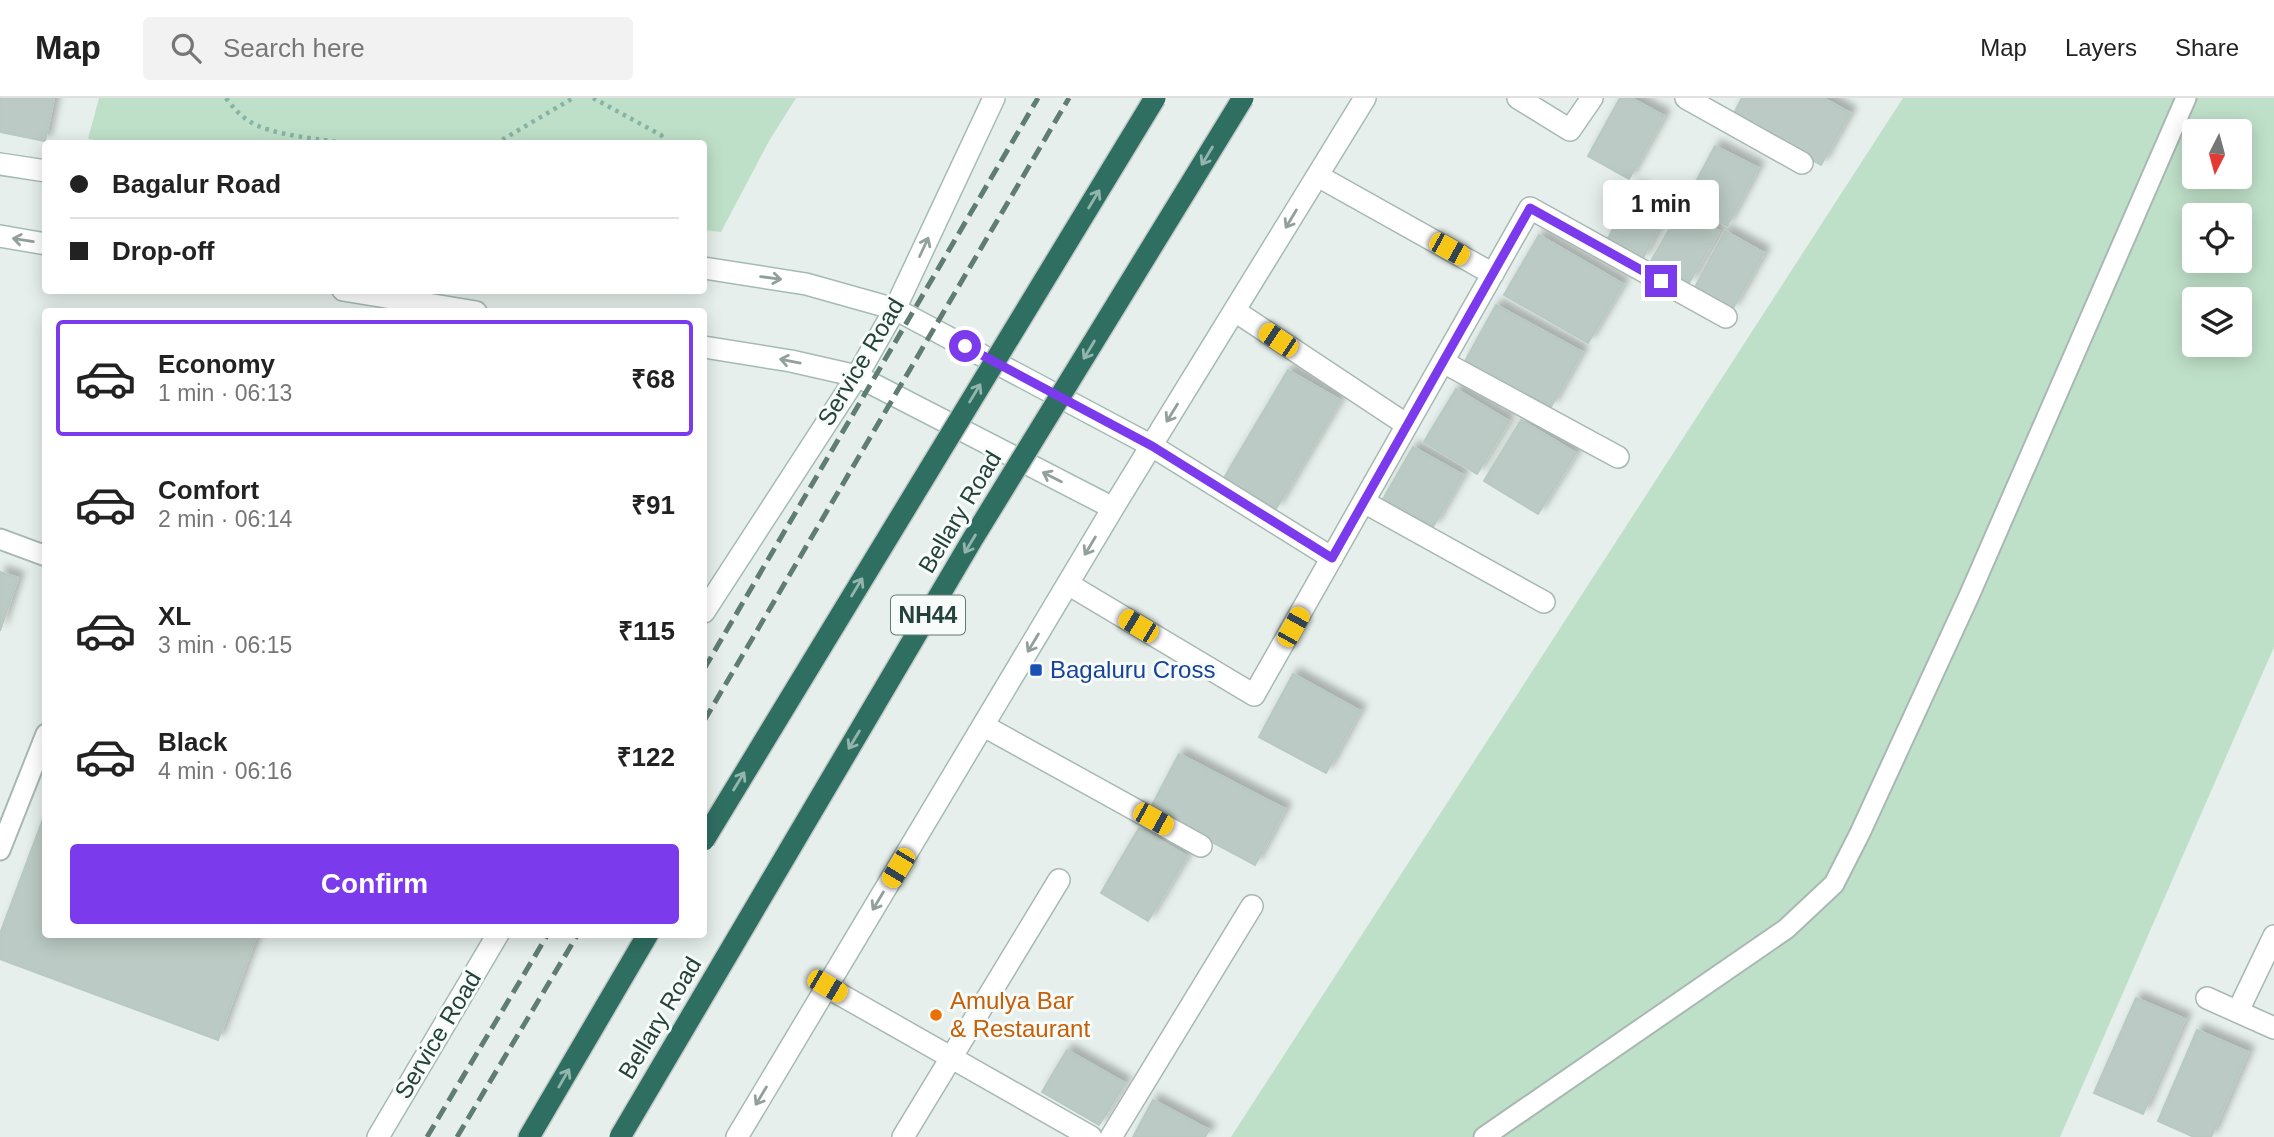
<!DOCTYPE html>
<meta charset="utf-8">
<style>
:root{--surface:#fff;--page:#f2f2f2;--text:#222;--muted:#767676;--line:#e0e0e0;--accent:#7c3aed}
body{margin:0;font-family:Arial,sans-serif;background:var(--page);color:var(--text);height:100vh;display:flex;flex-direction:column;font-size:26px;white-space:nowrap}
*{box-sizing:border-box;margin:0}
p{font-size:23px;color:var(--muted)}
.icon{flex:none;width:38px;height:38px;fill:none;stroke:currentColor;stroke-width:2;stroke-linecap:round;stroke-linejoin:round}
.map{position:relative;flex:1;overflow:hidden}
.side{position:absolute;left:42px;top:210px;width:665px;height:630px;display:flex;flex-direction:column;background:var(--surface);border-radius:7px;box-shadow:0 4px 18px #0003}
.side>*{flex:none}
.guide{position:absolute;left:42px;top:42px;width:665px;height:154px;border-radius:7px;box-shadow:0 4px 18px #0003;display:grid;align-content:center;height:154px;padding:0 28px;background:var(--surface)}
.needle{width:46px;rotate:186deg}
.buttons{position:absolute;left:2182px;top:21px;display:grid;gap:14px}
.buttons a{display:grid;place-items:center;width:70px;height:70px;border-radius:7px;background:var(--surface);box-shadow:0 4px 18px #0003;font-size:35px}
.end{position:absolute;width:32px;height:32px;margin:-16px;border:9px solid #7c3aed;background:#fff;box-shadow:0 0 0 4px #fff}
.from{border-radius:50%}
.bubble{position:absolute;height:49px;border-radius:7px;background:var(--surface);box-shadow:0 4px 18px #0003;font-size:23px;font-weight:600;line-height:49px;text-align:center}
.car{position:absolute;width:21px;height:42px;margin:-21px -10px;border-radius:9px;box-shadow:0 0 5px 2px #0007;background:linear-gradient(#f5c518 24%,#345 0 40%,#f5c518 0 76%,#345 0 86%,#f5c518 0)}
.guide b{display:flex;align-items:center;gap:24px;height:66px;font-size:26px}
.guide b+b{border-top:2px solid var(--line)}
.guide i{width:18px;height:18px;background:var(--text)}
ul{padding:12px 0 0;list-style:none}
li{display:flex;align-items:center;gap:21px;height:116px;margin:0 14px 10px;padding:0 14px;border:4px solid transparent;border-radius:7px}
li div{flex:1}
li b{display:block;font-size:26px}
li em{font-style:normal;font-weight:600}
li.active{border-color:var(--accent)}
li>.icon{width:63px;height:63px;stroke-width:1.5}
.cta{display:flex;gap:14px;margin-top:auto;padding:14px 28px}
.cta a{flex:1;height:80px;border-radius:7px;background:var(--accent);color:#fff;font-size:28px;font-weight:600;line-height:80px;text-align:center}
header{display:flex;align-items:center;gap:42px;box-sizing:border-box;height:98px;padding:0 35px;background:var(--surface);border-bottom:2px solid var(--line)}
header strong{font-size:33px}
nav{display:flex;gap:38px;margin-inline-start:auto;font-size:24px}
.search{width:490px;height:63px;background:var(--page);display:flex;align-items:center;gap:18px;box-sizing:border-box;padding:0 24px;border-radius:7px;color:var(--muted);font-size:26px}
.map>svg:first-child{display:block}
</style>
<header>
<strong>Map</strong>
<div class="search"><svg class="icon" aria-label="search" viewBox="0 0 24 24"><circle cx="10" cy="10" r="6"/><path d="M15 15l6 6"/></svg>Search here</div>
<nav><a>Map</a><a>Layers</a><a>Share</a></nav>
</header>
<div class="map">
<svg width="2274" height="1039" viewBox="0 0 2274 1039">
<defs>
<filter id="shadow"><feDropShadow dx="6" dy="-6" stdDeviation="3.5" flood-color="#0004"/></filter>
</defs>
<rect width="100%" height="100%" fill="#e6efeb"/>
<path fill="#bfe0c8" fill-rule="evenodd" d="M99 0H796L769 43 721 134 704 132V46L118 45 88 41Z
M1903 0H2274V549L2060 1039H1231ZM2194 33H2240V79H2194ZM2194 117H2240V163H2194ZM2194 201H2240V247H2194Z"/>
<path fill="#bbcac4" stroke="#b8c9c2" stroke-width="2" filter="url(#shadow)" d="M0 0H54L45 43 0 34Z
M1620 0H1631L1664 18 1629 81 1588 58Z
M1742 0H1823L1850 15 1821 67 1733 17Z
M1715 48 1758 70 1727 128 1684 106Z
M1635 89 1670 108 1642 162 1607 142Z
M1681 111 1719 133 1689 185 1651 163Z
M1725 133 1764 155 1732 212 1694 191Z
M1539 137 1623 186 1588 245 1504 197Z
M1496 207 1582 254 1551 309 1465 263Z
M1288 272 1340 302 1276 411 1224 380Z
M1456 291 1509 323 1477 376 1424 344Z
M1521 322 1576 355 1538 416 1484 383Z
M1413 349 1463 377 1433 429 1383 401Z
M0 474 18 480 0 533Z
M1293 576 1360 613 1326 675 1259 639Z
M1179 656 1285 711 1255 767 1150 711Z
M46 713V836H257L218 942 0 861V836Z
M1139 730 1187 758 1148 823 1101 795Z
M2136 900 2185 921 2143 1016 2094 995Z
M2197 932 2248 954 2211 1039H2194L2158 1023Z
M1067 952 1125 985 1099 1027 1042 994Z
M1153 1002 1209 1032 1205 1039H1133Z"/>
<g fill="none" stroke-linecap="round" stroke-linejoin="round">
<g stroke="#a8b8b2" stroke-width="23">
<path id="lane" d="M0 441 46 458
M0 752 46 636
M1484 1039 1786 831 1834 786 1860 735 1969 498 2186 0"/>
</g>
<g stroke="#a8b8b2" stroke-width="24">
<path id="street" d="M1518 0 1570 32 1592 0
M1686 0 1802 65
M1318 78 1493 176
M1235 213 1407 327
M1443 264 1618 359
M1152 348 1332 460
M1364 404 1544 504
M1068 486 1254 597 1530 110 1726 219
M984 628 1201 748
M827 889 1091 1039
M2207 900 2274 930
M2238 913 2274 838
M903 1039 1059 782
M1111 1039 1252 808"/>
</g>
<g stroke="#a4bbb3" stroke-width="24">
<path id="secondary" d="M0 66 46 73
M0 138 46 146
M704 170 806 186 895 211 1152 348
M343 192 476 214
M704 249 791 263 857 278 1113 410
M704 514 857 278 895 211 994 0
M378 1039 498 836
M737 1039 1113 410 1365 0"/>
</g>
<g stroke="#c2cac8" stroke-width="24">
<path id="highway" d="M529 1039 648 836"/>
</g>
<path stroke="#86b3a5" stroke-width="4.5" stroke-dasharray="3.5 5" stroke-linecap="butt" d="M226 0C233 9 239 17 249 23 271 38 323 41 351 46
M593 0 661 37 667 46
M495 46 573 0"/>
<use href="#lane" stroke="#fff" stroke-width="19"/>
<use href="#street" stroke="#fff" stroke-width="21"/>
<use href="#secondary" stroke="#fff" stroke-width="21"/>
<use href="#highway" stroke="#2f6f62" stroke-width="21"/>
<path stroke="#5f7d75" stroke-width="5" stroke-dasharray="14 7" stroke-linecap="butt" d="M704 571 1038 0
M704 623 1069 0
M427 1039 548 836
M457 1039 578 836"/>
<g stroke="#c2cac8" stroke-width="24" stroke-linecap="butt">
<path id="highway-bridge" d="M704 742 1155 0
M620 1039 972 442 1243 0"/>
</g>
<use href="#highway-bridge" stroke="#2f6f62" stroke-width="21"/>
</g>
<defs><path id="oneway-shaft" d="M-6 0H5M1.5-3L5.5 0L1.5 3" fill="none" stroke-width="1.6" stroke-linecap="round" stroke-linejoin="round" transform="scale(1.75)"/></defs>
<g stroke="#93b5ae">
<use href="#oneway-shaft" transform="translate(1207 58) rotate(121)"/>
<use href="#oneway-shaft" transform="translate(1094 101) rotate(-59)"/>
<use href="#oneway-shaft" transform="translate(1089 252) rotate(121)"/>
<use href="#oneway-shaft" transform="translate(975 295) rotate(-59)"/>
<use href="#oneway-shaft" transform="translate(970 446) rotate(121)"/>
<use href="#oneway-shaft" transform="translate(857 489) rotate(-59)"/>
<use href="#oneway-shaft" transform="translate(854 642) rotate(121)"/>
<use href="#oneway-shaft" transform="translate(739 683) rotate(-59)"/>
<use href="#oneway-shaft" transform="translate(564 980) rotate(-60)"/>
</g>
<g stroke="#92a09c">
<use href="#oneway-shaft" transform="translate(1291 121) rotate(121)"/>
<use href="#oneway-shaft" transform="translate(23 142) rotate(-171)"/>
<use href="#oneway-shaft" transform="translate(924 149) rotate(-65)"/>
<use href="#oneway-shaft" transform="translate(771 180) rotate(8)"/>
<use href="#oneway-shaft" transform="translate(790 263) rotate(-169)"/>
<use href="#oneway-shaft" transform="translate(1172 315) rotate(122)"/>
<use href="#oneway-shaft" transform="translate(1052 379) rotate(-153)"/>
<use href="#oneway-shaft" transform="translate(1090 448) rotate(121)"/>
<use href="#oneway-shaft" transform="translate(1033 545) rotate(121)"/>
<use href="#oneway-shaft" transform="translate(878 803) rotate(121)"/>
<use href="#oneway-shaft" transform="translate(761 998) rotate(121)"/>
</g>
<g fill="none" stroke-linecap="round" stroke-linejoin="round">
<path stroke="#7c3aed" stroke-width="9" d="M965 248 1152 348 1332 460 1530 110 1661 183"/>
</g>
<rect fill="#1a4fb4" stroke="#f7fbf9" stroke-width="2.5" x="1029" y="565" width="14" height="14" rx="3.5"/>
<circle fill="#e8710a" stroke="#f7fbf9" stroke-width="2.5" cx="936" cy="917" r="7"/>
<g text-anchor="middle" stroke-width="6" stroke-linejoin="round" paint-order="stroke">
<rect fill="#f7fbf9" stroke="#637a73" stroke-width="2" x="891" y="497.5" width="74" height="39" rx="5"/>
<g font-size="23" font-weight="bold" fill="#24423a">
<text x="928" y="525">NH44</text>
</g>
<g font-size="24" fill="#24423a" stroke="#f7fbf9">
<text transform="translate(861 264) rotate(-59)" y="8">Service Road</text>
<text transform="translate(960 414) rotate(-59)" y="8">Bellary Road</text>
<text transform="translate(660 920) rotate(-59)" y="8">Bellary Road</text>
<text transform="translate(438 937) rotate(-59)" y="8">Service Road</text>
</g>
<g font-size="24" fill="#164399" stroke="#f7fbf9" text-anchor="start">
<text x="1050" y="580">Bagaluru Cross</text>
</g>
<g font-size="24" fill="#c56008" stroke="#f7fbf9" text-anchor="start">
<text x="950" y="911">Amulya Bar<tspan x="950" dy="28">&amp; Restaurant</tspan></text>
</g>
</g>
</svg>
<div class="buttons">
<a><svg class="needle" viewBox="-14 -14 28 28"><path d="M0-13l5 13h-10z" fill="#e53935"/><path d="M0 13l5-13h-10z" fill="#767676"/></svg></a>
<a><svg class="icon" aria-label="locate" viewBox="0 0 24 24"><circle cx="12" cy="12" r="6"/><path d="M12 2v4M12 18v4M2 12h4M18 12h4"/></svg></a>
<a><svg class="icon" aria-label="layers" viewBox="0 0 24 24"><path d="M12 4l9 5-9 5-9-5zM3 14l9 5 9-5"/></svg></a>
</div>
<i class="end from" style="left:965px;top:248px"></i>
<i class="end" style="left:1661px;top:183px"></i>
<div class="bubble" style="left:1603px;top:82px;width:116px">1 min</div>
<i class="car" style="left:1449px;top:151px;rotate:119deg"></i>
<i class="car" style="left:1278px;top:242px;rotate:304deg"></i>
<i class="car" style="left:1138px;top:528px;rotate:301deg"></i>
<i class="car" style="left:1293px;top:529px;rotate:29deg"></i>
<i class="car" style="left:1153px;top:721px;rotate:119deg"></i>
<i class="car" style="left:898px;top:770px;rotate:211deg"></i>
<i class="car" style="left:827px;top:888px;rotate:120deg"></i>
<div class="guide">
<b><i class="from"></i>Bagalur Road</b>
<b><i></i>Drop-off</b>
</div>
<section class="side">
<ul>
<li class="active"><svg class="icon" aria-label="car" viewBox="0 0 24 24"><path d="M5 17H2v-5l4-1 3-4h7l3 4 3 1v5h-3M9 17h6M6 11h13"/><circle cx="7" cy="17" r="2"/><circle cx="17" cy="17" r="2"/></svg><div><b>Economy</b><p>1 min · 06:13</p></div><em>₹68</em></li>
<li><svg class="icon" aria-label="car" viewBox="0 0 24 24"><path d="M5 17H2v-5l4-1 3-4h7l3 4 3 1v5h-3M9 17h6M6 11h13"/><circle cx="7" cy="17" r="2"/><circle cx="17" cy="17" r="2"/></svg><div><b>Comfort</b><p>2 min · 06:14</p></div><em>₹91</em></li>
<li><svg class="icon" aria-label="car" viewBox="0 0 24 24"><path d="M5 17H2v-5l4-1 3-4h7l3 4 3 1v5h-3M9 17h6M6 11h13"/><circle cx="7" cy="17" r="2"/><circle cx="17" cy="17" r="2"/></svg><div><b>XL</b><p>3 min · 06:15</p></div><em>₹115</em></li>
<li><svg class="icon" aria-label="car" viewBox="0 0 24 24"><path d="M5 17H2v-5l4-1 3-4h7l3 4 3 1v5h-3M9 17h6M6 11h13"/><circle cx="7" cy="17" r="2"/><circle cx="17" cy="17" r="2"/></svg><div><b>Black</b><p>4 min · 06:16</p></div><em>₹122</em></li>
</ul>
<div class="cta"><a>Confirm</a></div>
</section>
</div>
